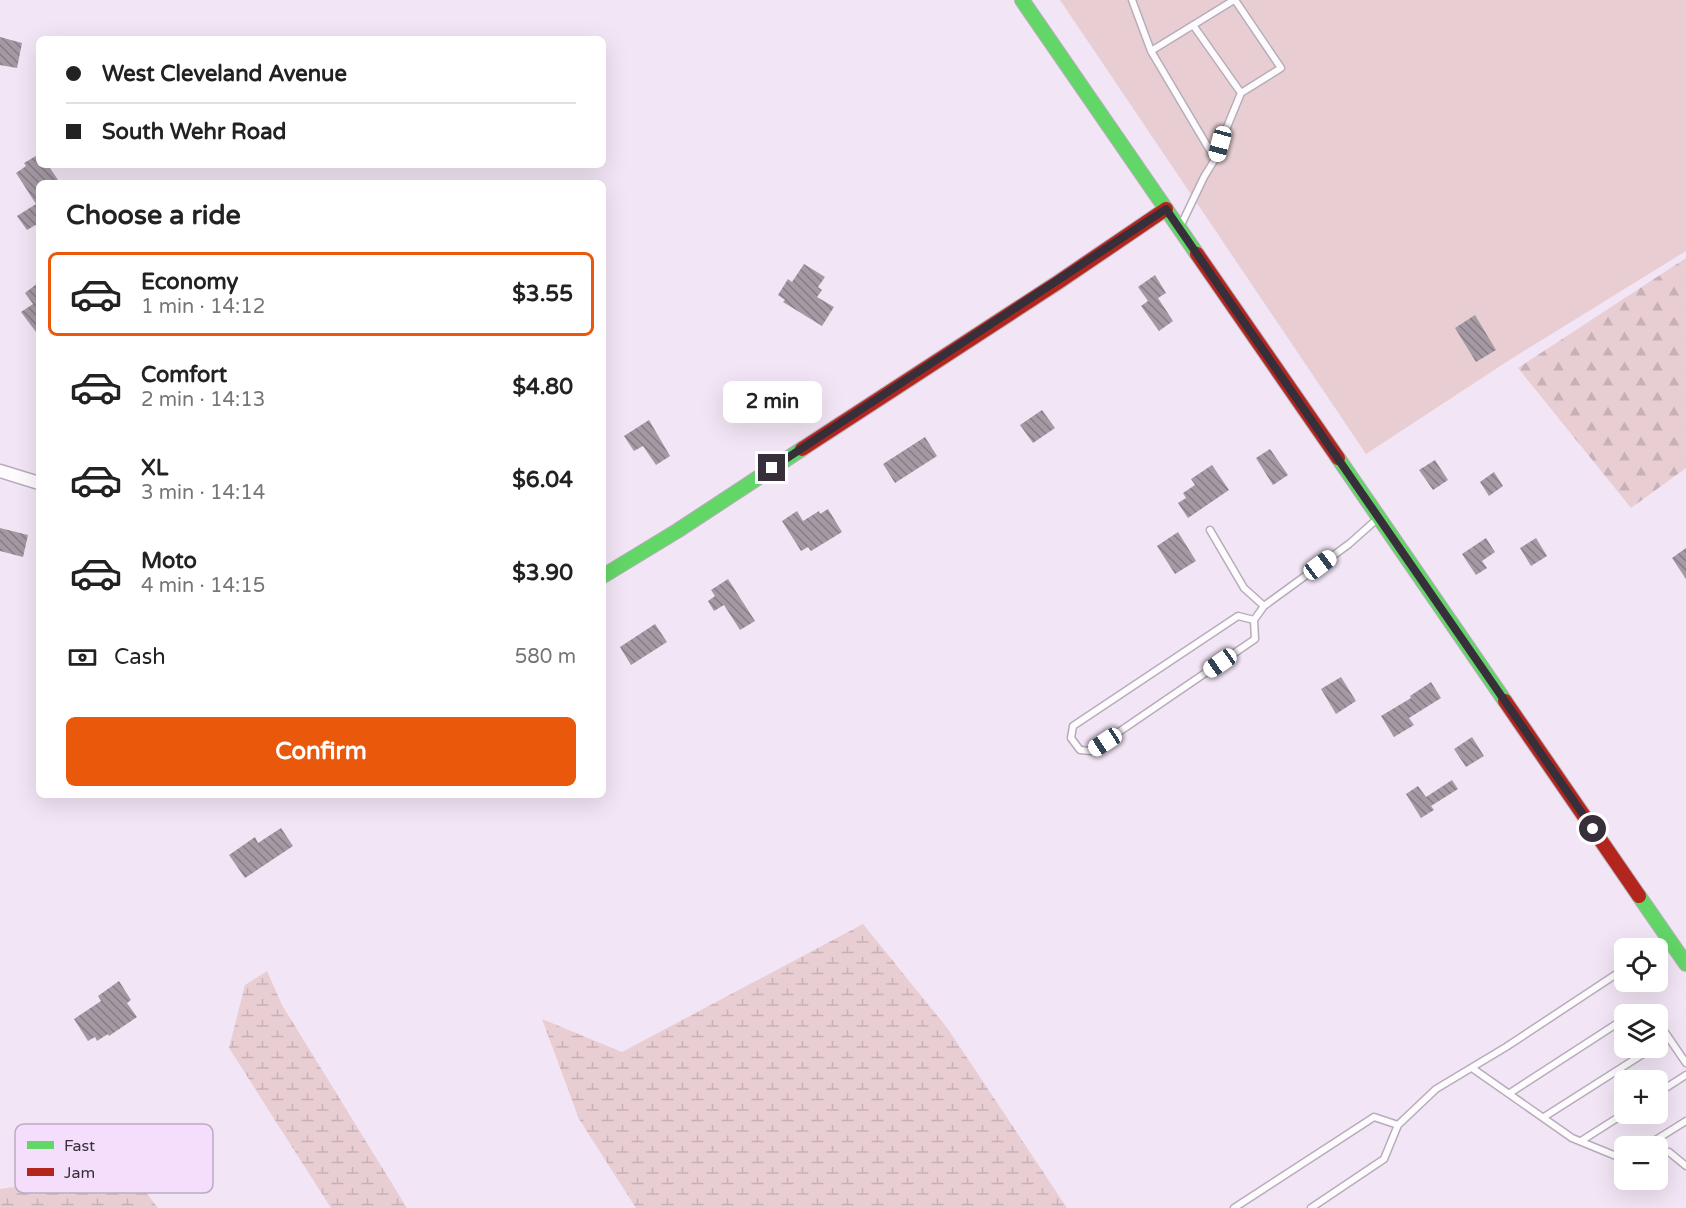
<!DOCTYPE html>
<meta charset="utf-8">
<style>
:root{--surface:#fff;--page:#f6f6f6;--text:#222;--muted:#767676;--line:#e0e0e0;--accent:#ea580c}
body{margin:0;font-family:"Varela Round",sans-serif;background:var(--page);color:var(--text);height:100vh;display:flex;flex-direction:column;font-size:22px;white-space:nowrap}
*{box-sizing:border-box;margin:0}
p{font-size:20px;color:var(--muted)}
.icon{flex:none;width:33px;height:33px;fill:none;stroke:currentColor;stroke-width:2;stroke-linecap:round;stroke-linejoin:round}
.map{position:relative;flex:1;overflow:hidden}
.sheet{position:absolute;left:36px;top:180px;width:570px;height:618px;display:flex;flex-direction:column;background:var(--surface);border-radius:9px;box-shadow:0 6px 24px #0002}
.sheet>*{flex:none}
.hud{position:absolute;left:36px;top:36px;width:570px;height:132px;border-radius:9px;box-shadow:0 6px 24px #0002;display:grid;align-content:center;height:132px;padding:0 30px;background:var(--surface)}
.buttons{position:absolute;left:1614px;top:938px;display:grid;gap:12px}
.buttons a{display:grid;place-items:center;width:54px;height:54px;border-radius:9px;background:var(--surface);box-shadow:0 6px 24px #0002;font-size:30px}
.end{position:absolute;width:27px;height:27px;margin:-14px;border:8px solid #372f3a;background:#fff;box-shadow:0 0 0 3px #fff}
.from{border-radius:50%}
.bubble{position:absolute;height:42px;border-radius:9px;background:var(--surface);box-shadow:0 6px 24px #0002;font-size:20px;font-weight:700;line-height:42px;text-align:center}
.car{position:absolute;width:18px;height:36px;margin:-18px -9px;border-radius:8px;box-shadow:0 0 4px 2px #0007;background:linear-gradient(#fff 24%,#345 0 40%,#fff 0 76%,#345 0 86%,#fff 0)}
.hud b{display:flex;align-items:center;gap:21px;height:57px;font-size:22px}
.hud b+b{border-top:2px solid var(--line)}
.hud i{width:15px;height:15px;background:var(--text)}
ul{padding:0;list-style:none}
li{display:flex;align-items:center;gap:18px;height:84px;margin:0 12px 9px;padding:0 18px;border:3px solid transparent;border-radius:9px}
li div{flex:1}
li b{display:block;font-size:22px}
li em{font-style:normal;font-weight:700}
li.current{border-color:var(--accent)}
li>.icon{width:54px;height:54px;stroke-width:1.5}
h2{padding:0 30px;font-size:27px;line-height:72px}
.pay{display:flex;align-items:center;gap:15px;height:66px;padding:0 30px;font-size:22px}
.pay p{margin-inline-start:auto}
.button{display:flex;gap:12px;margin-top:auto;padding:12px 30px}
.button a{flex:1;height:69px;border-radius:9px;background:var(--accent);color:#fff;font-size:24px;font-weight:700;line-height:69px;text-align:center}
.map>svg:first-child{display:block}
</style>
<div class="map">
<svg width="1686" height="1208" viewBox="0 0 1686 1208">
<defs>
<pattern id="forest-firs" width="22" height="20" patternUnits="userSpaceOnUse" patternTransform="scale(1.5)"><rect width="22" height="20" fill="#e8ced3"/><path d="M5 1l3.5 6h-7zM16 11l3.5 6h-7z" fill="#c8b1b6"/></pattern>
<pattern id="wetland-marsh" width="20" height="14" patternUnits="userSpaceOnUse" patternTransform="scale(1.5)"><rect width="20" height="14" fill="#e8ced3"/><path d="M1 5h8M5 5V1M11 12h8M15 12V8" fill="none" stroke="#c8b1b6"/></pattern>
<pattern id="building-back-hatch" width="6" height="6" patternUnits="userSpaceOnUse" patternTransform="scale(1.5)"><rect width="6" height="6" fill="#a599a3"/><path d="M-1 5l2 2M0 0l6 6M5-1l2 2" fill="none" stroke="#877d86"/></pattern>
</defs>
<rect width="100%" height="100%" fill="#f2e5f5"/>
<path fill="#e8ced3" d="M1060 0H1686V251L1511 359 1366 454Z"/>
<path fill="url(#forest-firs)" d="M1686 258V468L1631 508 1518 368Z"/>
<path fill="url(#wetland-marsh)" d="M863 924 948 1029 1067 1208H636L579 1119 542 1019 622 1052Z
M267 971 282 1005 407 1208H331L229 1048 245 985Z
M129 1170 158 1208H0V1189Z"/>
<path fill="url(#building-back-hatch)" d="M0 37 22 43 17 68 0 65Z
M39 154V165H48L60 183H39V223L27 230 17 216 36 204 16 173 26 166 24 163Z
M804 264 825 277 818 287 822 290 817 297 834 307 822 326 783 302 785 300 778 295 788 279 792 282Z
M1155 275 1166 293 1158 298 1173 321 1159 331 1141 306 1148 301 1138 287Z
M39 282V336L21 312 33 304 25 293Z
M1475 315 1496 350 1476 362 1455 328Z
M1042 410 1055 428 1033 443 1020 425Z
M649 420 670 456 656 465 643 446 634 451 624 436Z
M925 437 937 456 895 483 883 464Z
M1270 449 1288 475 1273 485 1256 458Z
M1435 460 1448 480 1433 490 1419 470Z
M1212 465 1229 490 1188 518 1178 503 1186 498 1183 493 1195 485 1191 479Z
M1494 472 1503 486 1489 496 1480 482Z
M828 509 842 532 811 551 808 547 801 551 782 521 797 511 803 521 819 511 820 514Z
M0 528 28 535 23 557 0 551Z
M1178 532 1196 561 1175 574 1157 546Z
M1486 538 1495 552 1482 561 1487 568 1476 575 1462 554Z
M1536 538 1547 556 1531 566 1520 548Z
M1686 548V579L1672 558Z
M728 579 755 621 740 630 724 605 714 611 708 601 715 596 711 590Z
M655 624 667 642 631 665 620 647Z
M1341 677 1356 701 1336 714 1321 689Z
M1431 682 1441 698 1409 718 1414 725 1394 737 1381 716 1411 698 1410 696Z
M1472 737 1484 756 1466 767 1454 749Z
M1452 780 1458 789 1431 806 1434 810 1421 818 1406 794 1418 786 1426 797Z
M281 828 293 846 245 878 229 855 255 837 258 843Z
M119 981 131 1000 127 1003 137 1017 109 1036 108 1034 97 1041 95 1037 88 1041 74 1019 101 1001 98 996Z"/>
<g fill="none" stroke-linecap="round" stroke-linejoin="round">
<g stroke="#b7adba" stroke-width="9">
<path id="lane" d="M1132 0 1151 51
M1193 25 1241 93
M1215 159 1151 51 1234 0
M1181 225 1204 177 1215 159 1220 144 1241 93 1281 68 1235 0
M1210 530 1244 588 1264 606 1349 544 1376 520
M1254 620 1238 616 1073 726 1071 738 1080 750 1091 751 1255 639 1254 620 1264 606
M1632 1014 1644 1009 1652 1014
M1658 1022 1686 1063
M1658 1045 1668 1038
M1472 1068 1572 1138 1616 1156 1624 1155
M1510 1093 1624 1019
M1658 1093 1686 1075
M1544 1117 1654 1047
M1581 1141 1625 1113
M1646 1146 1686 1121
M1658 1153 1669 1152 1686 1166
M1234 1208 1374 1117 1398 1125
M1311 1208 1384 1159 1398 1125 1436 1089 1506 1047 1624 969"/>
</g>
<g stroke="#b7adba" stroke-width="15">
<path id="street" d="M0 471 39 483"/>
</g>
<g stroke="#b7adba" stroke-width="16">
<path id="fast" d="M1022 0 1197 254
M1338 458 1505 701
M603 576 677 531 802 449
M1639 896 1686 964"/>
</g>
<g stroke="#b7adba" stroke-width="16">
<path id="jam" d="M1197 254 1338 458
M802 449 1057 283 1166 209
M1505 701 1639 896"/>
</g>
<use href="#lane" stroke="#fdfbfe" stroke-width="6"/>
<use href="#street" stroke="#fdfbfe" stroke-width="12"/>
<use href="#fast" stroke="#63d668" stroke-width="14"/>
<use href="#jam" stroke="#b3261e" stroke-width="14"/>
</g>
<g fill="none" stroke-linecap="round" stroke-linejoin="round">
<path stroke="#372f3a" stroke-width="8" d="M772 468 1166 209 1593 829"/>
</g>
<rect x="15" y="1124" width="198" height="69" rx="9" fill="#f5defc" stroke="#bcaac2" stroke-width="1.5"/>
<rect x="27" y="1141" width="27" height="8" fill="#63d668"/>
<rect x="27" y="1168" width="27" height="8" fill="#b3261e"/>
<g font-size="16" fill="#372f3a">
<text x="64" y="1151">Fast</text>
<text x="64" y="1178">Jam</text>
</g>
</svg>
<div class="buttons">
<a><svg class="icon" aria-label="locate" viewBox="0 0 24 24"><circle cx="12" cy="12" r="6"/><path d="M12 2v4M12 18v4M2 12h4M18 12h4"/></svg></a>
<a><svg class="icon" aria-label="layers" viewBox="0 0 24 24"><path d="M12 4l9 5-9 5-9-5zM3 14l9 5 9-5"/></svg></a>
<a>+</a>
<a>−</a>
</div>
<i class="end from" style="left:1593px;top:829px"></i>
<i class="end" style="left:772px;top:468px"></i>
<div class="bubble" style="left:723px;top:381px;width:99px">2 min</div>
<i class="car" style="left:1220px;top:144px;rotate:195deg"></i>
<i class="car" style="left:1320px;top:565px;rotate:53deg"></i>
<i class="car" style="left:1220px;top:663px;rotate:235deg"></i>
<i class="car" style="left:1105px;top:742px;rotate:237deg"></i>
<div class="hud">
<b><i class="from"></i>West Cleveland Avenue</b>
<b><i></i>South Wehr Road</b>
</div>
<section class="sheet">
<h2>Choose a ride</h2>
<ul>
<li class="current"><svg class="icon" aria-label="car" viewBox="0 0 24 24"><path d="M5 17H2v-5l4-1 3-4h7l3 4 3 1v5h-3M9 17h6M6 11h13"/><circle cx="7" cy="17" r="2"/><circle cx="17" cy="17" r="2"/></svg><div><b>Economy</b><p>1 min · 14:12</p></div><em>$3.55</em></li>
<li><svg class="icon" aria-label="car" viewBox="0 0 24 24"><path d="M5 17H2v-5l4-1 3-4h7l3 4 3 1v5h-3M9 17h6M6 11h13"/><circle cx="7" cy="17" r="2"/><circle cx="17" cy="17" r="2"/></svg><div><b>Comfort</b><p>2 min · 14:13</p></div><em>$4.80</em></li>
<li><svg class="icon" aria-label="car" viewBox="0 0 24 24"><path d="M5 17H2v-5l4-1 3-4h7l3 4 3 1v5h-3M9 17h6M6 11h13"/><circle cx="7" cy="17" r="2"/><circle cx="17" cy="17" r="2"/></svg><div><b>XL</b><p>3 min · 14:14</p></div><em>$6.04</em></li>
<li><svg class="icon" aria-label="car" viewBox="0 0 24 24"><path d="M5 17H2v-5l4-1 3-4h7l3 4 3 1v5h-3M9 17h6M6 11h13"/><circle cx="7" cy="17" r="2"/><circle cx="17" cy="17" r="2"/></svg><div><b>Moto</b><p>4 min · 14:15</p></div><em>$3.90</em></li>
</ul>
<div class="pay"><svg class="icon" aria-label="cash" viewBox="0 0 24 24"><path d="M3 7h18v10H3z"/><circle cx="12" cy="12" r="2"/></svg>Cash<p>580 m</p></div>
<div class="button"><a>Confirm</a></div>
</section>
</div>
